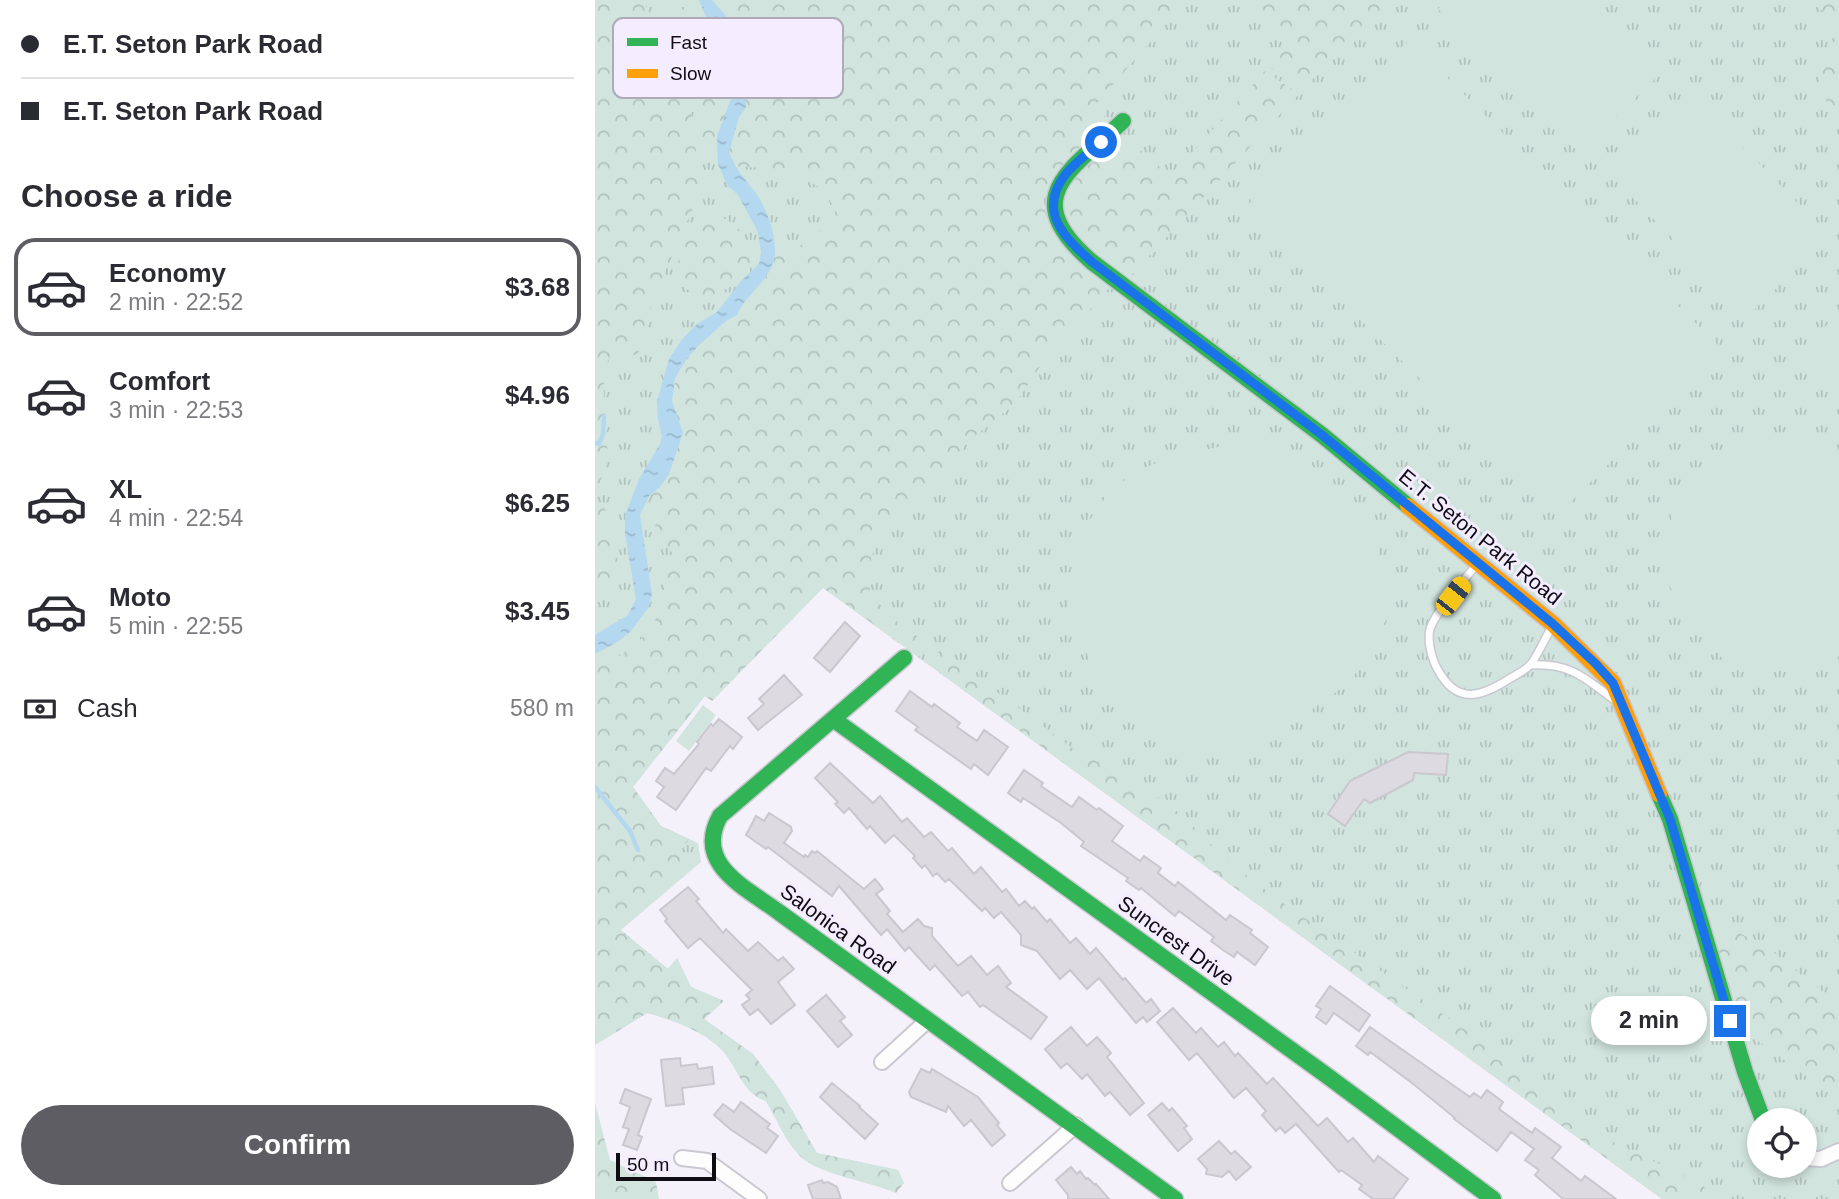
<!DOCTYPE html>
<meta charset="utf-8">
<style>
:root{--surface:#fff;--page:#f7f7f7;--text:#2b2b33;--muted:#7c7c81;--line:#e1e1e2;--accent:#5f5d64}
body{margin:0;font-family:Arial,sans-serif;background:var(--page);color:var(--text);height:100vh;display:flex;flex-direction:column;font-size:26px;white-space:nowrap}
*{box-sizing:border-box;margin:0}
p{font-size:23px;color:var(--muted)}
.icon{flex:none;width:38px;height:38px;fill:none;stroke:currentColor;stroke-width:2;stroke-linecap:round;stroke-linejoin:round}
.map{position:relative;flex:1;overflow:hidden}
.sheet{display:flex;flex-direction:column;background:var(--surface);width:595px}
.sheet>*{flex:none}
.guide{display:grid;align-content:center;height:154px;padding:0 21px;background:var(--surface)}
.fabs{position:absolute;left:1152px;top:1108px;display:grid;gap:14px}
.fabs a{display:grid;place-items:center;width:70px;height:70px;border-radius:50%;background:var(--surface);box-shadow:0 4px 10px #0003;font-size:35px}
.scale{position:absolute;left:21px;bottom:18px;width:100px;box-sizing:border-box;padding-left:7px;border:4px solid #0f0d13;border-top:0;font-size:19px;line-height:24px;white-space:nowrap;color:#0f0d13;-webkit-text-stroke:5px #f3edff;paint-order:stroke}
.end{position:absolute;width:32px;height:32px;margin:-16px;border:9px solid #1a73e8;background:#fff;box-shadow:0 0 0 4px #fff}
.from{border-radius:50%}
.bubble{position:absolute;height:49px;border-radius:24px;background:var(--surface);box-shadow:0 4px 10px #0003;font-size:23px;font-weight:700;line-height:49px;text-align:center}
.car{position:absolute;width:21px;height:42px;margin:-21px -10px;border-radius:9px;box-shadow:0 0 5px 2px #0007;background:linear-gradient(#f5c518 24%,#345 0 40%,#f5c518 0 76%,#345 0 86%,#f5c518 0)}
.guide b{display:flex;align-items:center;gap:24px;height:66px;font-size:26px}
.guide b+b{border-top:2px solid var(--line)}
.guide i{width:18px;height:18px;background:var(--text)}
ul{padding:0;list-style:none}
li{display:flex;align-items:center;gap:21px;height:98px;margin:0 14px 10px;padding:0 7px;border:4px solid transparent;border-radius:21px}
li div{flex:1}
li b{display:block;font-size:26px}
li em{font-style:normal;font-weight:700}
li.current{border-color:var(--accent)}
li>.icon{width:63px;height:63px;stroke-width:1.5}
h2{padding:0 21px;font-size:32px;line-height:84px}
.pay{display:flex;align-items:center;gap:18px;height:77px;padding:0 21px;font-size:26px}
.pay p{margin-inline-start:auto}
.cta{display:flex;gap:14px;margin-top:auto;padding:14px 21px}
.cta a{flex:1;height:80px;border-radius:42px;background:var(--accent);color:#fff;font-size:28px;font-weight:700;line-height:80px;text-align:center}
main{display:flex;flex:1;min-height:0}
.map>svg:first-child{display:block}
</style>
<main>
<section class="sheet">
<div class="guide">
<b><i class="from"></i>E.T. Seton Park Road</b>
<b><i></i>E.T. Seton Park Road</b>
</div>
<h2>Choose a ride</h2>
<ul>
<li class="current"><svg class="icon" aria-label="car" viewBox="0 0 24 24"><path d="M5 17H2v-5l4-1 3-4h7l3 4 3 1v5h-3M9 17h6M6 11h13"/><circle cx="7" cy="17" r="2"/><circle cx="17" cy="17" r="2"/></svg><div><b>Economy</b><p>2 min · 22:52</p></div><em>$3.68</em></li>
<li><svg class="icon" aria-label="car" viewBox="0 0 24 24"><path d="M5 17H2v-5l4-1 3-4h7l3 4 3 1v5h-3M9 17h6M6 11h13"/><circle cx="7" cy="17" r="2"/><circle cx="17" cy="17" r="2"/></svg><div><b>Comfort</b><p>3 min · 22:53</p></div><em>$4.96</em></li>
<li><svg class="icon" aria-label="car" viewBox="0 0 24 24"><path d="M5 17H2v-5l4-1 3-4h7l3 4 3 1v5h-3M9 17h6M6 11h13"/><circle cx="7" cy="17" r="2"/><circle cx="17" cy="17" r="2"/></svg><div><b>XL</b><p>4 min · 22:54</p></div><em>$6.25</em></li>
<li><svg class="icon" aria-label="car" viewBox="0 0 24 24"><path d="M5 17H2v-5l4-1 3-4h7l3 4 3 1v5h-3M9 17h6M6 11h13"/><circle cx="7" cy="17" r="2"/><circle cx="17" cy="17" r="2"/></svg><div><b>Moto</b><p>5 min · 22:55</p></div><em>$3.45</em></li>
</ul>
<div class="pay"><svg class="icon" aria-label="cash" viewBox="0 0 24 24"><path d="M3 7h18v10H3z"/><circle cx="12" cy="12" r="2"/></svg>Cash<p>580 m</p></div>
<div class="cta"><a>Confirm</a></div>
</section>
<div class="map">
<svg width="1244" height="1199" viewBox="0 0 1244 1199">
<defs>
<pattern id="grass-tufts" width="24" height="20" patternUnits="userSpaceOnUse" patternTransform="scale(1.75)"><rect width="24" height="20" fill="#d1e4de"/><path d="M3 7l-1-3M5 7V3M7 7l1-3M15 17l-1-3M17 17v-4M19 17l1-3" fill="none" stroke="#b2c2be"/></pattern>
<pattern id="forest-crowns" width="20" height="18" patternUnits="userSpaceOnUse" patternTransform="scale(1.75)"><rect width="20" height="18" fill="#d1e4de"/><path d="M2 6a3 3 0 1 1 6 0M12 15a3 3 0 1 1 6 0" fill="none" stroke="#b2c2be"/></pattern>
<pattern id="water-ripples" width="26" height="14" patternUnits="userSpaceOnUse" patternTransform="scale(1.75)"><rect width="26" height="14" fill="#b3d8ef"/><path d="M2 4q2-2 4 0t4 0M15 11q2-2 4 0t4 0" fill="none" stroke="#99b8cc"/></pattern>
</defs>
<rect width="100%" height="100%" fill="#f4f1fb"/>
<path fill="url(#grass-tufts)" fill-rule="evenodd" d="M0 0H1244V1199H1067L228 588 117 701 110 696 38 787 66 826 103 843 106 862 26 930 73 969 82 958 96 987 129 1001 109 1019 158 1054 185 1090 222 1153 303 1170 309 1183 301 1193C275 1181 224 1175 205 1156 191 1142 181 1118 171 1101 146 1093 143 1066 126 1049 107 1030 77 1020 52 1013L0 1045ZM1164 1120H1209V1166H1164Z"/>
<path fill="url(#forest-crowns)" d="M0 0H49L79 82 95 99 104 178 103 197 64 286 56 307 50 342 42 355 17 354C0 376 15 428 12 458 10 470 5 483 0 494Z
M98 0H104L131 66 139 91 122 136 121 154 108 148 98 66 84 14Z
M117 0H592L501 104 511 114 458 180 449 198 451 220 515 287 443 369 421 403 377 438 282 539 274 567 275 593 297 618 334 645 324 657 228 588 117 701 110 696 38 787 66 826 94 839 86 851 89 869 0 942V669C48 646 69 625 72 571L80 563 81 556C52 528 58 541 66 503L54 496C58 493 64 490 66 485 70 478 86 442 87 434 88 425 79 413 78 403 74 369 115 329 142 315L147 304 179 262V241L201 249 229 227 241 211 228 189 192 170 139 166 134 152 135 143 144 117 151 107V94L156 79 153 60 137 39 131 16Z
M657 0H795L709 88 674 67 699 38Z
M1202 0H1244V121C1220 87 1215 70 1240 35 1236 11 1224 6 1202 0Z
M670 71 704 94 531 281 488 247 464 212C466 205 467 197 470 190 477 171 519 147 539 145L576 176Z
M107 207C144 225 156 230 155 273L137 286 111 298 99 294 76 278Z
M5 503C24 523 25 561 19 587L7 589 0 585V514Z
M346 650 484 753 540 780 588 816 632 860 681 898 885 1040 1016 1141 1104 1183 1125 1199H1067L330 662Z
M1113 927 1133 935 1141 931 1177 951 1221 987 1244 1002V1100L1144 1027Z
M22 928 73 969 82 958 96 987 129 1001 109 1019 158 1054 185 1090 222 1153 303 1170 309 1183 301 1193C275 1181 224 1175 205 1156 191 1142 181 1118 171 1101 146 1093 143 1066 126 1049 107 1030 77 1020 52 1013L0 1045V946Z
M0 1103 15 1160 61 1182 64 1199H0Z"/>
<path fill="#d1e4de" d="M852 0H994L1066 73 984 153 843 9Z
M814 40 1127 349 963 515 651 207Z
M1094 92 1235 236 1153 316 1013 172Z
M1244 313V393L1204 352Z
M667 437 747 489 782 549 798 608 756 681 659 752 584 747 501 676 472 606 478 559 493 522 517 489 544 470 574 458Z
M1203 440 1239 451 1244 455V656L1218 670 1175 671 1129 660 1098 627 1071 580 1077 508 1097 485 1118 464 1160 441Z
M108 705 121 715 94 751 81 741Z"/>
<path fill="url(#water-ripples)" d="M104 0H117L131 16 137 39 153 60 156 79 151 94V107L144 117 134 152C140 169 150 179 161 193 173 211 186 245 177 266 169 285 150 296 142 315L131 321 103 346 90 361 80 378 77 401 88 433 74 474 65 487 54 496 45 515 57 594 53 608 36 631 24 641 0 654V635L33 615 41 599 30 533V516L44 479 65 444 67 437 63 419 62 401 74 359 88 338 102 324 122 312 147 280 164 264 166 252 163 232 143 195 132 185 123 164 122 136 139 91 131 66Z"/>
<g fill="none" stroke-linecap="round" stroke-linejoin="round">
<path stroke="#b3d8ef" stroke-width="4.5" d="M0 443 4 444 8 434 9 417
M0 787 35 831 43 850"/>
</g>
<path fill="#dddae1" stroke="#cac7cf" stroke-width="2" d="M250 622 265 636 235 672 219 658Z
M189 675 207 695 163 730 153 718 169 704 164 699Z
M315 691 337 707 339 704 365 723 362 727 382 741 389 730 413 747 393 775 379 764 376 769 346 748 320 730 323 727 301 711Z
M124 719 147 737 138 749 135 746 116 771 111 768 81 810 62 797 69 787 61 781 70 768 79 774 104 744 102 742 116 724 118 726Z
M813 752 853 754 851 775 819 773 818 780 775 803 769 799 750 826 733 814 755 781Z
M235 763 278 803 285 796 307 822 312 818 329 837 336 832 353 851 357 848 379 874 386 867 407 892 411 889 424 906 430 901 437 909 439 907 452 922 455 919 475 943 481 938 495 954 501 948 528 980 530 978 551 1003 556 999 565 1011 552 1022 548 1017 541 1023 504 978 492 989 475 970 465 979 442 951 426 945V935L406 912 399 918 390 908 387 911 354 879 350 882 342 873 338 876 330 865 327 868 318 858 320 856 299 835 290 843 275 826 272 829 254 808 249 813 240 804 243 802 220 778Z
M429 770 448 783 446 786 477 807 484 797 502 810 504 808 528 826 517 841 545 861 549 856 566 868 563 873 580 886 583 882 631 920 635 915 657 930 655 933 673 947 660 965 642 952 639 957 628 950 616 941 619 937 584 911 580 916 546 888 544 890 531 881 533 878 486 846 489 842 466 823 428 798 426 802 413 793Z
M174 813 196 827 197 831 189 843 209 857 210 855 213 857 217 851 220 853 222 851 269 889 280 879 288 889 281 894 295 911 292 914 308 932 323 919 329 926 337 928V936L363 966 376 956 392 975 403 966 416 983 411 987 452 1017 436 1039 388 1005 385 1007 373 992 367 996 340 965 335 970 314 947 310 951 292 929 286 935 244 886 237 896 173 847 171 849 151 835 161 816 169 821Z
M93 887 104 899 101 901 128 933 131 929 153 951 163 942 183 961 188 957 199 969 183 982 200 1005 176 1024 163 1009 155 1015 147 1005 155 999 151 995 157 990 105 938 93 948 70 921 72 919 65 910Z
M735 986 775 1015 764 1031 739 1013 731 1024 721 1017 726 1009 721 1006Z
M231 995 250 1017 245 1021 257 1035 243 1047 212 1011Z
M578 1008 601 1033 606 1028 623 1047 629 1042 640 1056 643 1053 672 1084 678 1078 723 1126 732 1118 753 1142 758 1138 779 1162 783 1156 813 1179 798 1199H778L764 1189 767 1185 746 1170 744 1172 701 1124 690 1133 685 1127 681 1131 667 1115 671 1111 651 1088 639 1098 602 1053 594 1060 562 1022Z
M476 1027 492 1046 502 1037 516 1053 512 1057 549 1103 535 1115 515 1092 510 1096 492 1074 487 1079 472 1063 466 1068 450 1049Z
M775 1027 875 1097 879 1093 886 1098 892 1090 908 1102 904 1109 937 1133 940 1128 966 1147 957 1158 986 1181 990 1176 1021 1199H968L940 1175 944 1170 930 1160 939 1149 916 1132 902 1151 859 1119 860 1118 817 1083 775 1052 773 1055 761 1046Z
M85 1058 86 1066 102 1064 103 1069 117 1067 119 1084 87 1088 89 1104 71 1106 66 1060Z
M326 1069 335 1073 337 1069 383 1097 404 1123 402 1125 410 1135 397 1146 376 1120 369 1126 353 1106 351 1112 316 1097 314 1092Z
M237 1083 265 1106 264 1107 283 1124 270 1139 225 1097Z
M30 1089 56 1099 43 1135 47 1137 42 1150 28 1145 34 1129 28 1127 35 1107 25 1103Z
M146 1102 175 1124 172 1128 183 1136 171 1153 135 1129 119 1115 128 1104 139 1112Z
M567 1103 574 1111 577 1108 592 1126 589 1128 597 1139 583 1151 553 1115Z
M624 1141 636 1154 640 1151 656 1167 641 1180 634 1171 627 1177 611 1174 612 1169 603 1159Z
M476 1167 482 1174 485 1171 491 1179 493 1178 500 1185 501 1184 514 1199H473V1195L461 1180Z
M227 1180 228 1183 233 1182 242 1187 246 1199H218L213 1185Z"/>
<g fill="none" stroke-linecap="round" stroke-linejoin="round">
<g stroke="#cac8d0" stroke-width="10">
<path id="lane" d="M882 564C870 579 840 612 835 629 832 641 837 660 843 670 862 705 886 697 914 679 921 675 931 670 936 664 944 653 950 638 957 627
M935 665C973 662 989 677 1018 699"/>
</g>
<g stroke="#cac8d0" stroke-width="18">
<path id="street" d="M287 1062 333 1020
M87 1158 112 1161 164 1199
M1209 1158 1226 1159 1244 1151
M415 1183 481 1125"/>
</g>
<g stroke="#cac8d0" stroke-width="19">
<path id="fast" d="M528 121C475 171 422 197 497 262L727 435 813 506
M309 658 125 816C98 865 152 888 185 913L580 1199
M238 719 731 1075 898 1199
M1064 794 1075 819 1150 1072 1168 1120"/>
</g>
<g stroke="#cac8d0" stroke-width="19">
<path id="slow" d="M813 506 958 624 1018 683 1064 794"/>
</g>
<use href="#lane" stroke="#fdfdfe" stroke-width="7"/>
<use href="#street" stroke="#fdfdfe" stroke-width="14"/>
<use href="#fast" stroke="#30b455" stroke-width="16"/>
<use href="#slow" stroke="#ff9f0a" stroke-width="16"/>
</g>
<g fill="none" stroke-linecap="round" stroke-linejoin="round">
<path stroke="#1a73e8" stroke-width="9" d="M506 142C495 152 479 163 470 175 442 212 470 238 497 262L727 435 958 624 1001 664 1018 683 1075 819 1135 1021"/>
</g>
<g text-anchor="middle" stroke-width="6" stroke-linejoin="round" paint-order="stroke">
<g font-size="21" fill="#0f0d13" stroke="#f3edff">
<text transform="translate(885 537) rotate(39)" y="7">E.T. Seton Park Road</text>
<text transform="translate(243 929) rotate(36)" y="7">Salonica Road</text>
<text transform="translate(581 941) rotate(36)" y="7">Suncrest Drive</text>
</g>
</g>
<rect x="18" y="18" width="230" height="80" rx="10" fill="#f3edff" stroke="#afaab8" stroke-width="2"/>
<rect x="32" y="38" width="31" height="8" fill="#30b455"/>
<rect x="32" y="69" width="31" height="9" fill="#ff9f0a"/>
<g font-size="19" fill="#0f0d13">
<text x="75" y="49">Fast</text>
<text x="75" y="80">Slow</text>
</g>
</svg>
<div class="fabs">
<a><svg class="icon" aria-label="locate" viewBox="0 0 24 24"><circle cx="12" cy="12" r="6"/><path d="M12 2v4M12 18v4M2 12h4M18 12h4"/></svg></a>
</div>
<div class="scale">50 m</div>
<i class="end from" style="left:506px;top:142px"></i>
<i class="end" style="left:1135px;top:1021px"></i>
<div class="bubble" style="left:996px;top:996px;width:116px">2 min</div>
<i class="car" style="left:858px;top:596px;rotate:38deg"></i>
</div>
</main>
